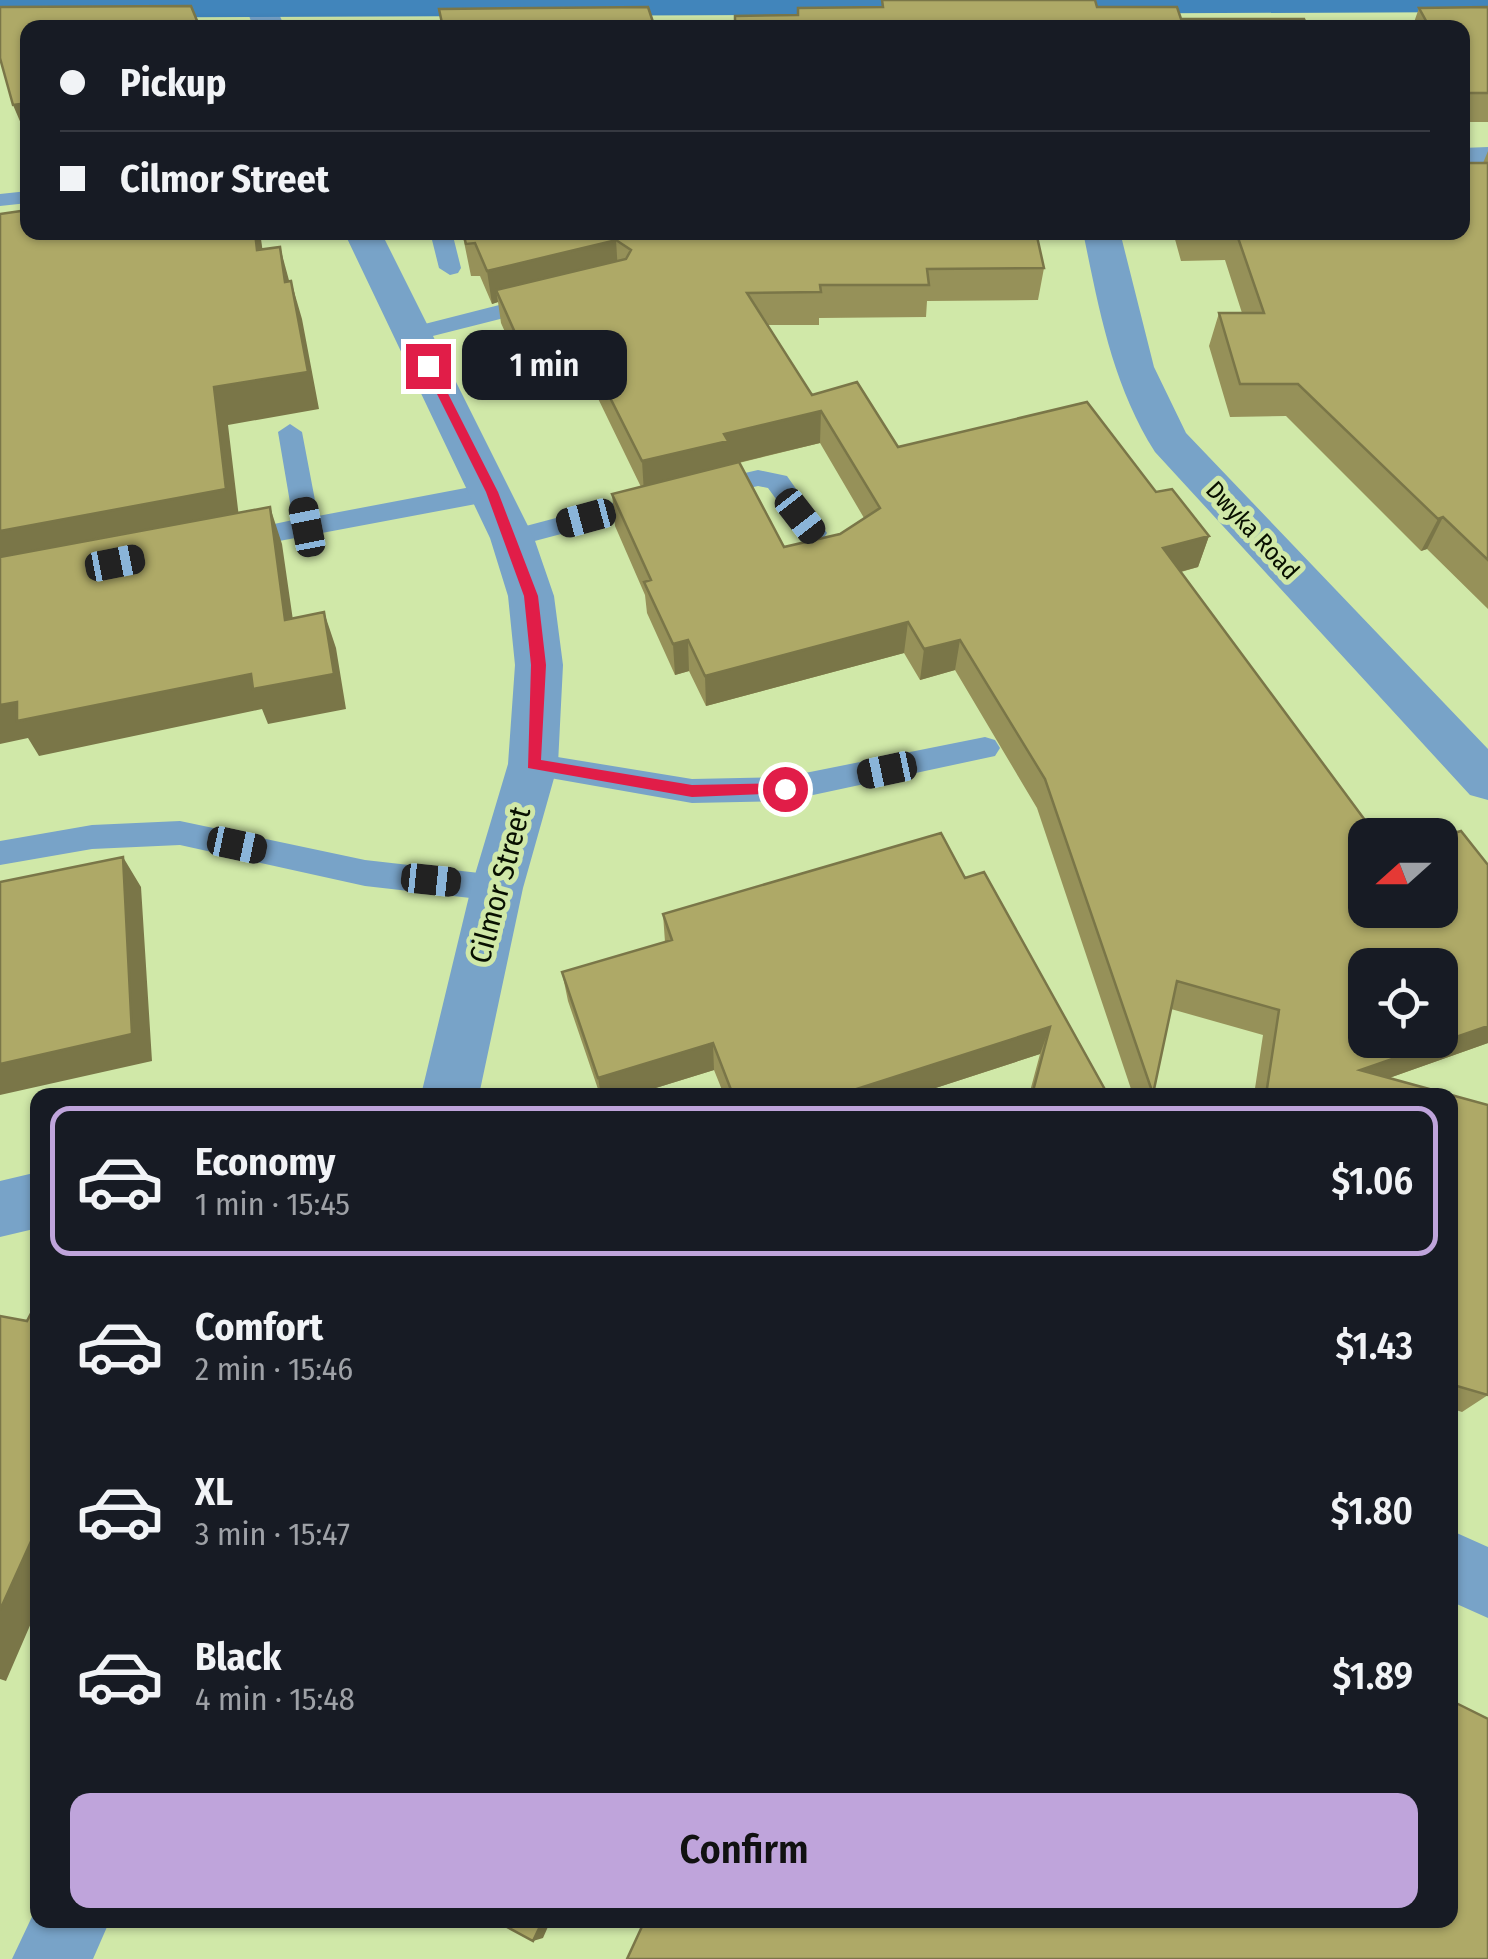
<!DOCTYPE html>
<meta charset="utf-8">
<style>
:root{--surface:#171b24;--page:#242831;--text:#f1f3f6;--muted:#9ea1a6;--line:#363941;--accent:#bfa4db}
body{margin:0;font-family:"Fira Sans Condensed",sans-serif;background:var(--page);color:var(--text);height:100vh;display:flex;flex-direction:column;font-size:38px;white-space:nowrap}
*{box-sizing:border-box;margin:0}
p{font-size:32px;color:var(--muted)}
.icon{flex:none;width:55px;height:55px;fill:none;stroke:currentColor;stroke-width:2;stroke-linecap:round;stroke-linejoin:round}
.map{position:relative;flex:1;overflow:hidden}
.drawer{position:absolute;left:30px;top:1088px;width:1428px;height:840px;display:flex;flex-direction:column;background:var(--surface);border-radius:20px;box-shadow:0 2px 8px #0004}
.drawer>*{flex:none}
.top-card{position:absolute;left:20px;top:20px;width:1450px;height:220px;border-radius:20px;box-shadow:0 2px 8px #0004;display:grid;align-content:center;height:220px;padding:0 40px;background:var(--surface)}
.needle{width:65px;rotate:249deg}
.buttons{position:absolute;left:1348px;top:818px;display:grid;gap:20px}
.buttons a{display:grid;place-items:center;width:110px;height:110px;border-radius:20px;background:var(--surface);box-shadow:0 2px 8px #0004;font-size:50px}
.end{position:absolute;width:45px;height:45px;margin:-22px;border:12px solid #e11d48;background:#fff;box-shadow:0 0 0 5px #fff}
.from{border-radius:50%}
.bubble{position:absolute;height:70px;border-radius:20px;background:var(--surface);box-shadow:0 2px 8px #0004;font-size:32px;font-weight:600;line-height:70px;text-align:center}
.car{position:absolute;width:30px;height:60px;margin:-30px -15px;border-radius:12px;box-shadow:0 0 8px 2px #0007;background:linear-gradient(#222 24%,#8ab4d8 0 40%,#222 0 76%,#8ab4d8 0 86%,#222 0)}
.top-card b{display:flex;align-items:center;gap:35px;height:95px;font-size:38px}
.top-card b+b{border-top:2px solid var(--line)}
.top-card i{width:25px;height:25px;background:var(--text)}
ul{padding:18px 0 0;list-style:none}
li{display:flex;align-items:center;gap:30px;height:150px;margin:0 20px 15px;padding:0 20px;border:5px solid transparent;border-radius:20px}
li div{flex:1}
li b{display:block;font-size:38px}
li em{font-style:normal;font-weight:600}
li.selected{border-color:var(--accent)}
li>.icon{width:90px;height:90px;stroke-width:1.5}
.button{display:flex;gap:20px;margin-top:auto;padding:20px 40px}
.button a{flex:1;height:115px;border-radius:20px;background:var(--accent);color:#111;font-size:40px;font-weight:600;line-height:115px;text-align:center}
.map>svg:first-child{display:block}
</style>
<div class="map">
<svg width="1488" height="1959" viewBox="0 0 1488 1959">
<rect width="100%" height="100%" fill="#d0e8a8"/>
<g fill="none" stroke-linecap="round" stroke-linejoin="round">
<path fill="#78a3c8" fill-rule="evenodd" d="M28 191V203L0 206V194Z
M430 232H452L461 268 458 273 450 275 439 268Z
M539 295 550 302 547 307 413 341 401 334 405 329Z
M290 424 302 432 318 516 492 483 505 492 492 501 236 549 227 546 223 540 227 534 293 520 278 432Z
M758 470 787 476 827 533 823 539H805L768 488 758 486 706 498 693 490 697 484Z
M658 491 667 494 671 500 667 506 512 547 503 544 499 538 503 532Z
M985 737 995 740 1000 748 995 756 785 801 692 803 533 775 523 772 518 764 523 756 533 753 692 779 785 777Z
M180 821 365 860 497 875 508 879 513 888 508 897 497 901 365 886 180 845 92 849 0 865V841L92 825Z"/>
<path fill="#78a3c8" fill-rule="evenodd" d="M265 0 274 2 285 28H253L247 9 252 2Z
M1488 147V169L1462 170V148Z
M344 232H381L534 538 554 596 563 665 558 764 523 888 479 1095H421L471 888 508 764 515 665 508 596 490 538Z
M1083 232H1120L1154 367 1186 433 1488 749V800L1470 795 1155 452C1112 384 1099 309 1083 232Z
M38 1172V1228L0 1237V1181Z
M1450 1530 1488 1547V1618L1450 1601Z
M38 1904V1920H110L93 1959H12Z"/>
<path fill="#4185bb" fill-rule="evenodd" d="M0 0H1488V12L0 18Z"/>
</g>
<path fill="#969159" fill-rule="evenodd" d="M1488 7V122H1462V28H1412L1419 8Z
M1488 151V609L1427 549 1421 551 1286 416 1230 417 1209 346 1219 313H1242L1225 260 1181 261 1173 232H1462L1483 163Z
M462 232H1036L1044 268 1038 300 927 301 926 317 819 318V325H768L812 395 857 382 898 447 1087 402 1156 492 1172 489 1209 536 1198 567 1181 572 1376 835H1365V910H1440V837L1461 831 1488 865V1043L1389 1078 1488 1105V1395L1462 1412 1450 1408V1095H1254L1263 1035 1171 1009 1153 1094 1152 1095H1133L1037 808 955 670 920 680 904 653 706 706 689 671 675 675 647 613 645 595 615 526 612 494 641 487 591 384 534 397 501 323 498 302 492 304 480 276H471ZM820 443 864 518 840 534 784 547 739 463ZM1365 965H1440V1040H1365Z
M965 878 1108 1095H1029L1040 1054 914 1095H724L714 1070 633 1095H600L568 1001 562 972 665 942 663 914Z"/>
<path fill="#7a7648" d="M21 104 28 112V140L13 105Z
M255 232H260L268 288 257 250Z
M616 240 618 272 496 290 498 302 492 304 487 271Z
M280 247 290 284 285 282Z
M291 281 302 319 319 409 228 425 240 526 0 571V531L214 387Z
M587 352 591 384 534 397 529 364Z
M821 411 820 443 728 465 644 493 642 461 724 434Z
M270 507 282 544 298 655 285 620Z
M1443 517 1427 549 1421 551 1438 519Z
M1209 536 1198 567 1153 579 1163 548Z
M324 612 336 648 346 709 268 724 262 709 39 756 28 738 0 744V705Z
M908 622 904 653 706 706 705 676Z
M688 640 689 671 675 675 673 644Z
M960 640 955 670 920 680 924 649Z
M123 857 141 887 152 1061 0 1095V1064Z
M1488 1026V1043L1341 1095 1360 1070Z
M1050 1027 1040 1054 914 1095H838Z
M713 1043 714 1070 633 1095H601L598 1078Z
M38 1526V1607L6 1681 0 1679V1610Z
M543 1920H551L543 1938 533 1941Z"/>
<path fill="#aea967" stroke="#7a7648" stroke-width="2.5" fill-rule="evenodd" d="M882 0H1095L1097 7H1177L1181 19H1304L1308 28H735V16L798 15V8L883 7Z
M191 6 200 28H28V112L23 113 21 104 13 105 0 58V7Z
M648 7 655 28H443L439 9Z
M1488 7V93H1465L1462 89V28H1430L1419 8Z
M1462 163H1488V560L1443 517 1438 519 1298 384H1240L1219 313H1264L1236 232H1462Z
M28 210V232H255L257 250 280 247 285 282 291 281 308 372 214 387 226 489 0 531V214Z
M463 232H1036L1044 268 927 269 929 285H820L821 292 747 293 812 395 857 382 898 447 1087 402 1156 492 1172 489 1209 536 1163 548 1376 835H1365V910H1440V837L1461 831 1488 865V1026L1360 1070 1488 1105V1395L1450 1384V1095H1266L1279 1010 1177 981 1153 1094 1045 779 960 640 924 649 908 622 705 676 688 640 673 644 644 582 651 580 612 494 739 462 784 547 840 534 880 508 821 411 724 434 728 441 642 461 587 352 529 364 496 290 626 259 631 250 616 240 487 271 475 243 466 244ZM1365 965H1440V1040H1365Z
M270 507 285 620 324 612 334 674 253 689 251 674 17 721V702L0 705V557Z
M941 833 965 878 984 872 1108 1095H1032L1050 1027 838 1095H733L713 1043 598 1078 562 972 672 940 663 914Z
M123 857 132 1034 0 1064V882Z
M38 1300V1526L0 1610V1316L27 1321Z
M1450 1700 1488 1719V1959H627L645 1920H1450Z
M494 1920H543L533 1941Z"/>
<path fill="#e11d48" d="M428 362 434 366 498 492 538 596 546 665 541 760 692 785 785 783 792 789 790 793 692 797 528 768 531 665 524 596 486 492 423 366Z"/>
<g text-anchor="middle" stroke-width="10" stroke-linejoin="round" paint-order="stroke">
<g font-size="25" fill="#080f00" stroke="#d0e8a8">
<text transform="translate(1253 530) rotate(47)" y="9">Dwyka Road</text>
</g>
<g font-size="30" fill="#080f00" stroke="#d0e8a8">
<text transform="translate(500 885) rotate(-75)" y="10">Cilmor Street</text>
</g>
</g>
</svg>
<div class="buttons">
<a><svg class="needle" viewBox="-14 -14 28 28"><path d="M0-13l5 13h-10z" fill="#e53935"/><path d="M0 13l5-13h-10z" fill="#9ea1a6"/></svg></a>
<a><svg class="icon" aria-label="locate" viewBox="0 0 24 24"><circle cx="12" cy="12" r="6"/><path d="M12 2v4M12 18v4M2 12h4M18 12h4"/></svg></a>
</div>
<i class="end from" style="left:785px;top:789px"></i>
<i class="end" style="left:428px;top:366px"></i>
<div class="bubble" style="left:462px;top:330px;width:165px">1 min</div>
<i class="car" style="left:800px;top:516px;rotate:142deg"></i>
<i class="car" style="left:586px;top:518px;rotate:255deg"></i>
<i class="car" style="left:307px;top:527px;rotate:349deg"></i>
<i class="car" style="left:115px;top:563px;rotate:79deg"></i>
<i class="car" style="left:887px;top:770px;rotate:258deg"></i>
<i class="car" style="left:237px;top:845px;rotate:102deg"></i>
<i class="car" style="left:431px;top:880px;rotate:96deg"></i>
<div class="top-card">
<b><i class="from"></i>Pickup</b>
<b><i></i>Cilmor Street</b>
</div>
<section class="drawer">
<ul>
<li class="selected"><svg class="icon" aria-label="car" viewBox="0 0 24 24"><path d="M5 17H2v-5l4-1 3-4h7l3 4 3 1v5h-3M9 17h6M6 11h13"/><circle cx="7" cy="17" r="2"/><circle cx="17" cy="17" r="2"/></svg><div><b>Economy</b><p>1 min · 15:45</p></div><em>$1.06</em></li>
<li><svg class="icon" aria-label="car" viewBox="0 0 24 24"><path d="M5 17H2v-5l4-1 3-4h7l3 4 3 1v5h-3M9 17h6M6 11h13"/><circle cx="7" cy="17" r="2"/><circle cx="17" cy="17" r="2"/></svg><div><b>Comfort</b><p>2 min · 15:46</p></div><em>$1.43</em></li>
<li><svg class="icon" aria-label="car" viewBox="0 0 24 24"><path d="M5 17H2v-5l4-1 3-4h7l3 4 3 1v5h-3M9 17h6M6 11h13"/><circle cx="7" cy="17" r="2"/><circle cx="17" cy="17" r="2"/></svg><div><b>XL</b><p>3 min · 15:47</p></div><em>$1.80</em></li>
<li><svg class="icon" aria-label="car" viewBox="0 0 24 24"><path d="M5 17H2v-5l4-1 3-4h7l3 4 3 1v5h-3M9 17h6M6 11h13"/><circle cx="7" cy="17" r="2"/><circle cx="17" cy="17" r="2"/></svg><div><b>Black</b><p>4 min · 15:48</p></div><em>$1.89</em></li>
</ul>
<div class="button"><a>Confirm</a></div>
</section>
</div>
